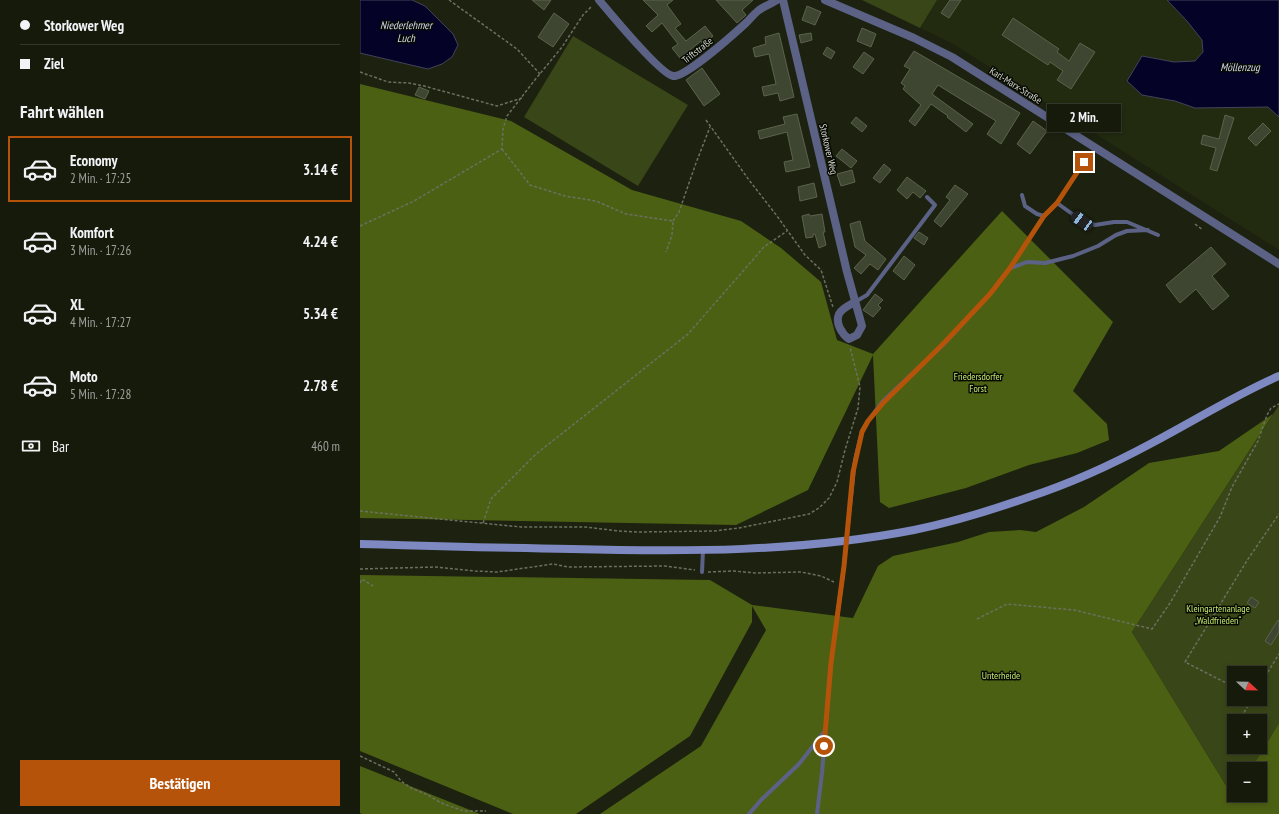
<!DOCTYPE html>
<html lang="de">
<meta charset="utf-8">
<style>
:root{--surface:#151a0b;--page:#1e2314;--text:#f1f3f6;--muted:#9da19d;--line:#34382c;--accent:#b45309}
body{margin:0;font-family:"PT Sans Narrow",sans-serif;background:var(--page);color:var(--text);height:100vh;display:flex;flex-direction:column;font-size:15px;white-space:nowrap}
*{box-sizing:border-box;margin:0}
p{font-size:13px;color:var(--muted)}
.icon{flex:none;width:22px;height:22px;fill:none;stroke:currentColor;stroke-width:2;stroke-linecap:round;stroke-linejoin:round}
.map{position:relative;flex:1;overflow:hidden}
.side{display:flex;flex-direction:column;background:var(--surface);width:360px}
.side>*{flex:none}
.hud{display:grid;align-content:center;height:88px;padding:0 20px;background:var(--surface)}
.needle{width:26px;rotate:112deg}
.fabs{position:absolute;left:867px;top:666px;display:grid;gap:8px}
.fabs a{display:grid;place-items:center;width:40px;height:40px;border-radius:0px;background:var(--surface);box-shadow:0 2px 6px #0003,0 0 0 1px var(--line);font-size:20px}
.end{position:absolute;width:18px;height:18px;margin:-9px;border:5px solid #b45309;background:#fff;box-shadow:0 0 0 2px #fff}
.from{border-radius:50%}
.bubble{position:absolute;height:28px;border-radius:0px;background:var(--surface);box-shadow:0 2px 6px #0003,0 0 0 1px var(--line);font-size:13px;font-weight:600;line-height:28px;text-align:center}
.car{position:absolute;width:12px;height:24px;margin:-12px -6px;border-radius:5px;box-shadow:0 0 3px 1px #0007;background:linear-gradient(#222 24%,#8ab4d8 0 40%,#222 0 76%,#8ab4d8 0 86%,#222 0)}
.hud b{display:flex;align-items:center;gap:14px;height:38px;font-size:15px}
.hud b+b{border-top:1px solid var(--line)}
.hud i{width:10px;height:10px;background:var(--text)}
ul{padding:0;list-style:none}
li{display:flex;align-items:center;gap:12px;height:66px;margin:0 8px 6px;padding:0 12px;border:2px solid transparent;border-radius:0px}
li div{flex:1}
li b{display:block;font-size:15px}
li em{font-style:normal;font-weight:600}
li.active{border-color:var(--accent)}
li>.icon{width:36px;height:36px;stroke-width:1.5}
h2{padding:0 20px;font-size:18px;line-height:48px}
.pay{display:flex;align-items:center;gap:10px;height:44px;padding:0 20px;font-size:15px}
.pay p{margin-inline-start:auto}
.primary-button{display:flex;gap:8px;margin-top:auto;padding:8px 20px}
.primary-button a{flex:1;height:46px;border-radius:0px;background:var(--accent);color:#fff;font-size:16px;font-weight:600;line-height:46px;text-align:center}
main{display:flex;flex:1;min-height:0}
.map>svg:first-child{display:block}
</style>
<main>
<section class="side">
<div class="hud">
<b><i class="from"></i>Storkower Weg</b>
<b><i></i>Ziel</b>
</div>
<h2>Fahrt wählen</h2>
<ul>
<li class="active"><svg class="icon" aria-label="car" viewBox="0 0 24 24"><path d="M5 17H2v-5l4-1 3-4h7l3 4 3 1v5h-3M9 17h6M6 11h13"/><circle cx="7" cy="17" r="2"/><circle cx="17" cy="17" r="2"/></svg><div><b>Economy</b><p>2 Min. · 17:25</p></div><em>3.14 €</em></li>
<li><svg class="icon" aria-label="car" viewBox="0 0 24 24"><path d="M5 17H2v-5l4-1 3-4h7l3 4 3 1v5h-3M9 17h6M6 11h13"/><circle cx="7" cy="17" r="2"/><circle cx="17" cy="17" r="2"/></svg><div><b>Komfort</b><p>3 Min. · 17:26</p></div><em>4.24 €</em></li>
<li><svg class="icon" aria-label="car" viewBox="0 0 24 24"><path d="M5 17H2v-5l4-1 3-4h7l3 4 3 1v5h-3M9 17h6M6 11h13"/><circle cx="7" cy="17" r="2"/><circle cx="17" cy="17" r="2"/></svg><div><b>XL</b><p>4 Min. · 17:27</p></div><em>5.34 €</em></li>
<li><svg class="icon" aria-label="car" viewBox="0 0 24 24"><path d="M5 17H2v-5l4-1 3-4h7l3 4 3 1v5h-3M9 17h6M6 11h13"/><circle cx="7" cy="17" r="2"/><circle cx="17" cy="17" r="2"/></svg><div><b>Moto</b><p>5 Min. · 17:28</p></div><em>2.78 €</em></li>
</ul>
<div class="pay"><svg class="icon" aria-label="cash" viewBox="0 0 24 24"><path d="M3 7h18v10H3z"/><circle cx="12" cy="12" r="2"/></svg>Bar<p>460 m</p></div>
<div class="primary-button"><a>Bestätigen</a></div>
</section>
<div class="map">
<svg width="919" height="814" viewBox="0 0 919 814">
<rect width="100%" height="100%" fill="#1c220f"/>
<path fill="#222a10" d="M577 0H807L827 21 842 40 843 52 835 61 814 62 782 56V95L815 101 835 108 908 107 919 117V250L609 54 593 44 560 28Z"/>
<path fill="#394617" fill-rule="evenodd" d="M502 0H577L560 28Z
M213 36 328 105 278 186 164 117Z
M919 405V723L891 769H874L875 795 873 797 772 632ZM874 673H900V699H874ZM874 721H900V747H874Z"/>
<path fill="#4c6013" d="M0 84 151 121 272 190 381 221 421 248 461 282 477 340 513 354 642 211 753 322 713 391 747 424 749 440 717 453 669 465 606 488 529 508 520 502 513 355 448 490 376 525 0 518Z
M913 414 772 632 873 797 875 795H900V769H891L919 723V814H240L341 746 406 630 392 606V622L330 736 216 814H153L0 751V575L350 580 392 605 493 618 518 566 533 556 598 542 629 532 660 530 676 532 724 507 789 463 859 451Z
M0 766 120 814H2L0 813Z"/>
<path fill="#050228" stroke="#43435a" d="M0 0H52L65 6 93 34 98 45 92 57 82 64 68 69 0 53Z
M807 0H919V117L908 107 835 108 815 101 782 95 767 81 782 56 814 62 835 61 843 52 842 40 827 21Z"/>
<path fill="#3e4530" stroke="#5b634d" d="M172 0H191L184 10Z
M283 0H313L307 5 321 24 315 28 326 41 345 26 353 36 343 45 341 41 320 58 312 48 318 44 302 23 292 32 286 26 298 15Z
M356 0H393L382 10 386 15 377 23Z
M590 0H601L589 18 581 13Z
M447 6 461 12 455 25 442 20Z
M194 13 209 24 193 47 178 37Z
M653 18 699 49 697 52 709 61 720 43 735 52 711 89 697 80 703 71 690 62 688 65 642 35Z
M502 28 516 34 511 47 497 41Z
M419 33 434 97 420 101 418 93 404 96 402 87 416 84 409 54 395 57 393 48 406 44 405 37Z
M451 33 452 40 441 43 439 35Z
M467 47 475 52 471 59 463 54Z
M554 51 660 113 641 144 627 134 636 121 578 85 572 94 613 124 606 132 587 117 588 116 571 104 555 126 549 121 561 105 543 89 545 86 541 83 550 69 544 66Z
M504 52 514 59 503 74 493 67Z
M342 68 360 94 344 106 326 80Z
M59 87 69 91 65 99 55 95Z
M437 114 450 167 426 172 424 162 433 160 427 132 400 139 398 131 425 124 423 117Z
M865 115 874 118 857 171 850 169 856 148 841 144 843 135 859 139Z
M496 117 507 126 502 132 491 123Z
M673 121 687 131 670 154 657 144Z
M903 123 911 131 896 146 888 138Z
M482 149 497 161 491 168 476 156Z
M524 164 531 170 520 183 513 178Z
M492 170 495 182 481 186 477 174Z
M547 177 566 191 560 198 553 192 547 199 537 190Z
M454 183 457 197 440 201 438 187Z
M595 185 608 194 581 227 574 221 590 200 586 197Z
M449 214 450 216 462 214 465 232H463L466 245 459 248 455 234H453V237L446 238 442 216Z
M500 221 505 241 526 259 518 270 510 264 501 274 494 268 506 255 495 247 490 224Z
M559 232 568 238 564 245 554 238Z
M851 247 866 264 852 276 869 296 853 310 836 289 820 303 806 285Z
M544 256 555 265 544 280 533 271Z
M515 294 523 300 518 305 521 308 513 317 503 310Z
M891 597 899 602 895 608 887 603Z
M918 620 919 621V632L911 645 905 641Z"/>
<g fill="none" stroke-linecap="round" stroke-linejoin="round">
<path stroke="#6b7060" stroke-width="1.5" stroke-dasharray="3 2" stroke-linecap="butt" d="M89 0 157 49 180 74
M0 72 28 82 49 83 64 86 137 106 162 98
M346 120 389 180 417 216 445 255 461 270 473 307
M142 149 170 185 205 196 236 201 266 214 313 221 312 235 306 252
M313 221 319 212 336 163 350 127
M835 224 843 230
M0 226 54 201 142 149 143 129 147 116 174 81 202 47 223 15 232 6
M0 511 161 527H225L259 531 279 532 354 531 379 528 449 514 459 508 469 498 477 482 485 450 498 408 500 387 490 347
M123 523 131 499 176 454 328 334 404 247 427 231
M0 569 75 567 115 571 137 572 193 564 208 567 305 566 335 570
M348 572 374 571 395 573 441 572 461 576 474 582
M0 583 2 579 13 586
M617 619 647 604 714 610 792 629 810 603 860 517 872 487 898 441 907 415 911 408 919 404
M900 685 919 654
M874 687 825 662 888 559 919 514
M879 721 892 699
M871 734 874 729
M0 756 34 772 41 781 51 788 68 795 81 803 104 811H126"/>
<path stroke="#5c6286" stroke-width="4" d="M662 195 665 206 677 214 684 216
M697 203 722 221 735 225 754 222H767L798 235
M651 268 667 262 685 263 713 256 738 246 756 235 767 231 788 230
M495 302 507 295 575 205 567 197
M489 515 495 460 502 431 508 421 523 401 585 343 630 294 650 268 684 216 697 203 724 162
M342 572 343 550
M389 814 401 800 439 764 464 732
M457 814 462 773 471 663 484 566"/>
<path stroke="#5c6286" stroke-width="8" d="M239 0C250 13 300 74 313 76 325 78 375 33 386 23 390 19 394 14 399 10 405 6 411 4 417 0
M423 0 487 272 502 326 497 335 489 339C482 334 475 323 479 314 482 308 490 305 495 302"/>
<path stroke="#5c6286" stroke-width="8" d="M465 0 554 38 592 57 919 264"/>
<path stroke="#7e88c1" stroke-width="8" d="M0 544C70 546 140 548 211 549 325 552 441 552 554 530 593 522 632 510 669 497 712 483 753 464 792 443 834 421 875 395 919 376"/>
<path stroke="#5c6286" stroke-width="4" d="M484 566 489 515"/>
</g>
<g fill="none" stroke-linecap="round" stroke-linejoin="round">
<path stroke="#b45309" stroke-width="5" d="M464 746 471 663 484 566 493 472 502 432 508 421 524 402 584 343 630 294 650 268 684 216 697 203 724 162"/>
</g>
<g text-anchor="middle" stroke-width="3" stroke-linejoin="round" paint-order="stroke">
<g font-size="10" fill="#d5dacd" stroke="#080a04">
<text transform="translate(337 50) rotate(-38)" y="4">Triftstraße</text>
<text transform="translate(656 85) rotate(32)" y="4">Karl-Marx-Straße</text>
<text transform="translate(469 149) rotate(77)" y="4">Storkower Weg</text>
</g>
<g font-size="10" fill="#c3e86b" stroke="#080a04">
<text x="618" y="380">Friedersdorfer<tspan x="618" dy="12">Forst</tspan></text>
<text x="858" y="612">Kleingartenanlage<tspan x="858" dy="12">„Waldfrieden“</tspan></text>
<text x="641" y="679">Unterheide</text>
</g>
<g font-size="11" font-style="italic" fill="#d3d8ee" stroke="#080a04">
<text x="46" y="29">Niederlehmer<tspan x="46" dy="13">Luch</tspan></text>
<text x="880" y="71">Möllenzug</text>
</g>
</g>
</svg>
<div class="fabs">
<a><svg class="needle" viewBox="-14 -14 28 28"><path d="M0-13l5 13h-10z" fill="#e53935"/><path d="M0 13l5-13h-10z" fill="#9da19d"/></svg></a>
<a>+</a>
<a>−</a>
</div>
<i class="end from" style="left:464px;top:746px"></i>
<i class="end" style="left:724px;top:162px"></i>
<div class="bubble" style="left:687px;top:104px;width:74px">2 Min.</div>
<i class="car" style="left:722px;top:221px;rotate:306deg"></i>
</div>
</main>
